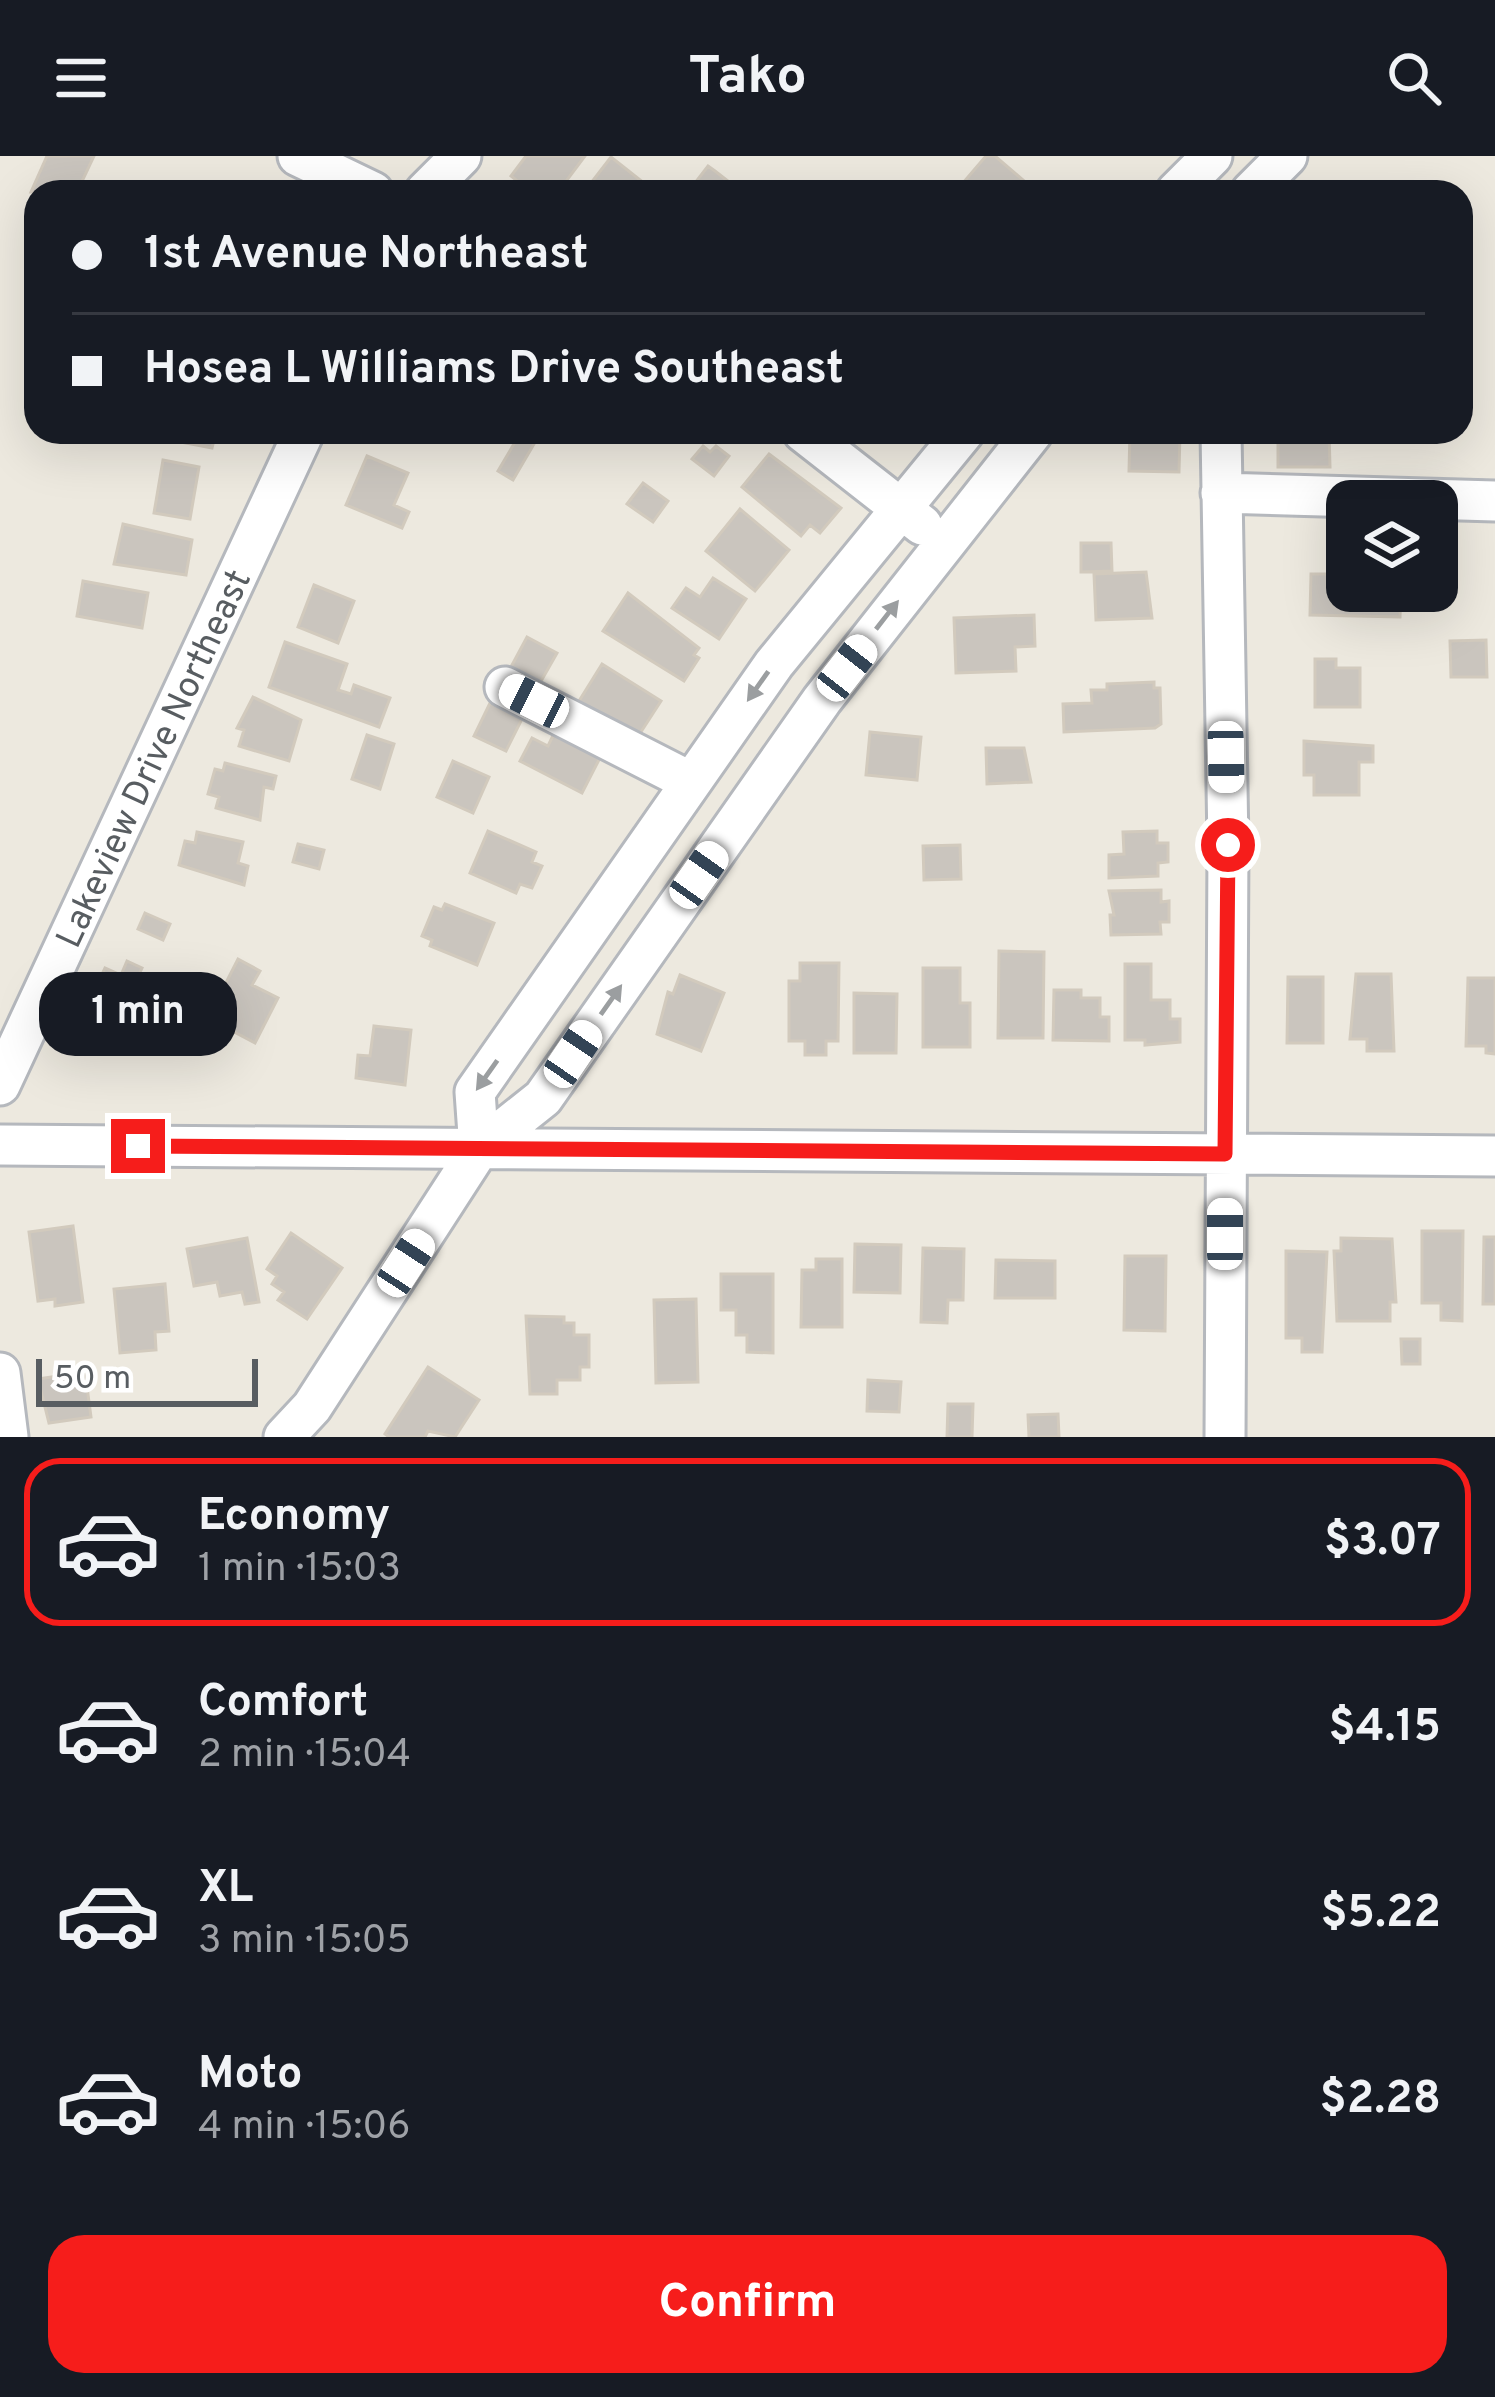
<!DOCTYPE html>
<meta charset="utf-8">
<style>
:root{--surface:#171b24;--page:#242831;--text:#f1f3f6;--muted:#9ea1a6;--line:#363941;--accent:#f61d1b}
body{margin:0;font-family:Overpass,sans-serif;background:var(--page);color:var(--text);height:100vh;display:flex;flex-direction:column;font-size:45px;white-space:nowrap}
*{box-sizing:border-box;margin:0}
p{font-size:39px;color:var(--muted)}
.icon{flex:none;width:66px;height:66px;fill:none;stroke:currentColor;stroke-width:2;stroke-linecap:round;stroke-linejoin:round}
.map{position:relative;height:1281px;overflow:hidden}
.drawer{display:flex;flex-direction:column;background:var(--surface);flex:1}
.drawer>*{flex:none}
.hud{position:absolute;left:24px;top:24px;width:1449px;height:264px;border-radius:36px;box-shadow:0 12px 48px #0002;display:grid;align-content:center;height:264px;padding:0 48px;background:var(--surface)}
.fabs{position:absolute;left:1326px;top:324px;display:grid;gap:24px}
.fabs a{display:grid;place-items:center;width:132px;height:132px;border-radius:24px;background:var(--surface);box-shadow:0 12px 48px #0002;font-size:60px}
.scale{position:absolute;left:36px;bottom:30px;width:222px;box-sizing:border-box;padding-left:12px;border:6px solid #585d61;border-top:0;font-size:33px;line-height:42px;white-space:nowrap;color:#585d61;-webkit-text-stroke:9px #fff;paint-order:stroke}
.end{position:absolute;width:54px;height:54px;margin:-27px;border:15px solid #f61d1b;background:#fff;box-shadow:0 0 0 6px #fff}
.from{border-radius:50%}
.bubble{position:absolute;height:84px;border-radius:36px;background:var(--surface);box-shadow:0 12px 48px #0002;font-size:39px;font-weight:700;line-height:84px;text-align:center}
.car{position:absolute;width:36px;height:72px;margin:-36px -18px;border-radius:15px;box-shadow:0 0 9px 3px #0007;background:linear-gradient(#fff 24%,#345 0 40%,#fff 0 76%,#345 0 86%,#fff 0)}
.hud b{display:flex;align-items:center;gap:42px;height:114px;font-size:45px}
.hud b+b{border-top:3px solid var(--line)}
.hud i{width:30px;height:30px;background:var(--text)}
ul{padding:21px 0 0;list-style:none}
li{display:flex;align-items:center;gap:36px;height:168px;margin:0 24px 18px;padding:0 24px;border:6px solid transparent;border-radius:36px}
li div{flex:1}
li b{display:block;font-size:45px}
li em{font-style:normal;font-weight:700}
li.active{border-color:var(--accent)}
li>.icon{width:108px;height:108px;stroke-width:1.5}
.button{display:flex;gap:24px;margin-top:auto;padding:24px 48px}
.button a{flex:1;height:138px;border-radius:36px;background:var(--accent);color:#fff;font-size:48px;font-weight:700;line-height:138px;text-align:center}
header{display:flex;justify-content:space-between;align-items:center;height:156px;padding:0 48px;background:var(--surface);font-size:54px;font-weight:700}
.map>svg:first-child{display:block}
</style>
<header><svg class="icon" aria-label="menu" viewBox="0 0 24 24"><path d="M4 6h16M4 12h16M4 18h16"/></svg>Tako<svg class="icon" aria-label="search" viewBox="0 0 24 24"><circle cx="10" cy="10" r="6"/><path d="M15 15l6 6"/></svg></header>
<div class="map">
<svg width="1495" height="1281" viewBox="0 0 1495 1281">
<rect width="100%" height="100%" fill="#ede9df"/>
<path fill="#cac5be" stroke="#d2cabd" stroke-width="3" d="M47 0H94L77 36H31Z
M526 0H585L558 36 546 32 531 36 511 20Z
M986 0H995L1037 36H971L962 28Z
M611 1 649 31 645 36H584Z
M708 10 715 15 742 36H688Z
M166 276H216L212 292 165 283Z
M521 276H541L513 324 498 315Z
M1130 276H1180L1179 316 1129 315Z
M1278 276H1329L1330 311H1278Z
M703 290 710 296 716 290 729 300 714 320 692 303Z
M769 298 841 352 820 377 810 369 801 380 742 331Z
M367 300 408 317 394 349 409 356 402 372 346 349Z
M163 304 199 311 190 363 154 357Z
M643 327 668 345 653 366 627 348Z
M740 353 789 394 755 435 706 395Z
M123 368 192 384 186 419 114 408Z
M1081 387H1111L1112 415 1081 416Z
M1146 416 1152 462 1096 464 1094 418Z
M1311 418H1347V435H1401L1400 461 1310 459Z
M713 422 746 443 719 483 672 452 686 432 700 441Z
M83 425 148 437 142 472 77 460Z
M314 429 354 445 338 487 298 471Z
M628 437 699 492 694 499 699 502 684 525 603 475Z
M1034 459 1035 490 1015 491 1016 515 956 517 954 462Z
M527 481 557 497 540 527 511 511Z
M1486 484 1487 521H1451L1450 485Z
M285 486 347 508 338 534 351 538 354 529 390 542 379 571 269 531Z
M1315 503H1336V512H1360V551H1315Z
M602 508 661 545 637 582 579 545Z
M1154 526V532H1160L1161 568 1155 572 1064 576 1063 548 1092 547 1091 534H1107V528Z
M253 541 301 564 289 605 239 590 244 574 237 572Z
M490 547 522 563 506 595 474 580Z
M558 569 604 594 582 637 520 605 532 582 548 590Z
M870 576 921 581 917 624 866 619Z
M367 579 394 588 380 633 352 623Z
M1304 585 1373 590V606H1359V639H1314V619H1304Z
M986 592H1024L1031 626 987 628Z
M453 605 489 621 473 657 437 641Z
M225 607 276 620 273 633 264 631 260 664 216 652 219 641 208 638 215 613 223 615Z
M488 675 536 696 532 706 542 710 532 732 520 728 516 737 470 717Z
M1157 675V687H1168V706L1158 707V720L1109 722V699L1124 698 1123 676Z
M197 676 243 686 238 707 248 710 244 729 179 709 185 685 195 687Z
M298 688 324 694 319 713 293 706Z
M960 689 961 723 924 724 923 690Z
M1161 734V746L1169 745V766H1160L1161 778 1111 779 1110 759H1114L1109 735Z
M445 748 494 767 477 809 430 790 432 784 422 780 434 751 442 754Z
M145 757 170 768 163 784 138 773Z
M999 795 1044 796 1043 882H998Z
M238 803 260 815 252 829 278 842 255 887 208 862Z
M127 805 142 812 136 825 143 828 114 890 94 880 98 870 81 863 105 812 121 819Z
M800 807H839L838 885H826V899H805V885H789V825H800Z
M1125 808H1151V844H1170V863H1180V886L1145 889V884H1125Z
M923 812H960V847H970V891H923Z
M1356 818H1391L1394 895H1367V883H1350Z
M680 819 724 837 701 895 657 878 668 836 673 838Z
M1288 821H1323V887H1287Z
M163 822 207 843 179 893 150 879 155 868 144 863Z
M1468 822H1495V898L1486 897V890H1466Z
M1054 834H1081V842H1100V861H1109V885L1053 884Z
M854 837 897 838 896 897H854Z
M374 870 411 874 405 929 356 922 358 899 370 900Z
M73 1070 83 1146 55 1150V1143L38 1145 29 1076Z
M1422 1075H1463L1462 1165 1441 1164V1147H1422Z
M291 1077 342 1112 307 1163 278 1144 284 1136 272 1128 277 1120 267 1113Z
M1484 1081H1495V1148H1483Z
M247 1082 259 1146 245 1148 242 1136 220 1140 217 1126 194 1130 187 1093Z
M1341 1082 1392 1083 1396 1146H1390V1165H1337L1334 1095H1341Z
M855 1088 901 1089 900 1137 854 1136Z
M923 1092 964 1093 963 1144H948L947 1167 921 1166Z
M1286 1095 1327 1096 1322 1196H1302V1182H1286Z
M1125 1100H1166L1165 1175 1124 1174Z
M816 1103H842V1171H801L802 1114H816Z
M996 1104 1055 1105V1142H995Z
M721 1118H773V1197L747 1196V1179H736V1154H721Z
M165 1128 169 1175 155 1176 156 1194 120 1197 114 1133Z
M696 1143 698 1226 656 1227 654 1144Z
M526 1160 564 1161V1167H574V1179H589V1211H580V1224H557V1238H530Z
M1401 1183H1420V1208H1402Z
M428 1211 479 1244 455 1281 428 1275 425 1281H389L385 1278Z
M85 1216 91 1261 49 1267 38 1223Z
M868 1224 901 1226 899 1256 867 1255Z
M948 1248H973L972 1281H947Z
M1058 1258 1059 1281H1029L1028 1259Z"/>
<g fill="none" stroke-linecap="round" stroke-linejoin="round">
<g stroke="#b5b8bd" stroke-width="45">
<path id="minor" d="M298 0 373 36
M425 36 461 0
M1176 36 1212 0
M1251 36 1287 0
M803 276 922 369
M1221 276 1228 689 1225 1281
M1221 337 1495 345
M505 531 691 626
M0 929 304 276
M0 989 1495 1000
M479 993 475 936 774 508 964 276
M0 1217 8 1281
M284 1281 312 1251 479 993 543 942 822 544 1033 276"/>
</g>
<use href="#minor" stroke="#fff" stroke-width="39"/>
</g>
<defs><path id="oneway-solid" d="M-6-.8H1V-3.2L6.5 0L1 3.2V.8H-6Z" transform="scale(3)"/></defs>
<g fill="#9b9ea0">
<use href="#oneway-solid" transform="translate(887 459) rotate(-52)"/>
<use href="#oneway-solid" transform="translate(758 530) rotate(125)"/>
<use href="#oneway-solid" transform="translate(611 844) rotate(-55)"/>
<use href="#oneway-solid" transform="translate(487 919) rotate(125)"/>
</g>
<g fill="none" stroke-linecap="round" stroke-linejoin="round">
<path stroke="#f61d1b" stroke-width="15" d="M138 990 1225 998 1228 689"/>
</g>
<g text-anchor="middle" stroke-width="9" stroke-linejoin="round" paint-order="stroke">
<g font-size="36" fill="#585d61" stroke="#fff">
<text transform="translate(152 602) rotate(-65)" y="13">Lakeview Drive Northeast</text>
</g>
</g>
</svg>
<div class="fabs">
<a><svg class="icon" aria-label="layers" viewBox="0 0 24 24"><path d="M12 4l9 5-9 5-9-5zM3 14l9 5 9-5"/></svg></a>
</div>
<div class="scale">50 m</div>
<i class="end from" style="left:1228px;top:689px"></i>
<i class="end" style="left:138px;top:990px"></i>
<div class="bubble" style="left:39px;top:816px;width:198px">1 min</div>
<i class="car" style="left:847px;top:512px;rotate:38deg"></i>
<i class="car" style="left:534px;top:545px;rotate:296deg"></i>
<i class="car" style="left:1226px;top:601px;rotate:179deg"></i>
<i class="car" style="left:699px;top:719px;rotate:35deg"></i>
<i class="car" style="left:573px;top:898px;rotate:34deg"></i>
<i class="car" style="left:1225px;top:1078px;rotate:0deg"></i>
<i class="car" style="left:406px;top:1107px;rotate:33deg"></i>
<div class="hud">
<b><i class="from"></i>1st Avenue Northeast</b>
<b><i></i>Hosea L Williams Drive Southeast</b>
</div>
</div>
<section class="drawer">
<ul>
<li class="active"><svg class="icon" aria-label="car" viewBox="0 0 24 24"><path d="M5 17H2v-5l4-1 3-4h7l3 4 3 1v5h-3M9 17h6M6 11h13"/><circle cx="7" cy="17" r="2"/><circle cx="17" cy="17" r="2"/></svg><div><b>Economy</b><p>1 min · 15:03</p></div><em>$3.07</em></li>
<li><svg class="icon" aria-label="car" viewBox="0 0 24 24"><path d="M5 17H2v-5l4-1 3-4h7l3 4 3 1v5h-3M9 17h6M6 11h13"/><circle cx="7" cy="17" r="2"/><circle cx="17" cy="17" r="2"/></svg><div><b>Comfort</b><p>2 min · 15:04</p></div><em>$4.15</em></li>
<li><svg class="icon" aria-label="car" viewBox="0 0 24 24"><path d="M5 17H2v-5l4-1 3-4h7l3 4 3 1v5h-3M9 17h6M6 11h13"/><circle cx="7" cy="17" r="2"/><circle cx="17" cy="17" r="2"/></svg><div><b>XL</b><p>3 min · 15:05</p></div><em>$5.22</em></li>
<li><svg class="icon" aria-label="car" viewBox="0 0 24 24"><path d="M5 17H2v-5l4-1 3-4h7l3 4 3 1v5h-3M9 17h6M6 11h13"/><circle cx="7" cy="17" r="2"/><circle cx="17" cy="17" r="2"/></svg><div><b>Moto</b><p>4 min · 15:06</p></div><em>$2.28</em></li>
</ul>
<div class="button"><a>Confirm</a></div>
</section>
